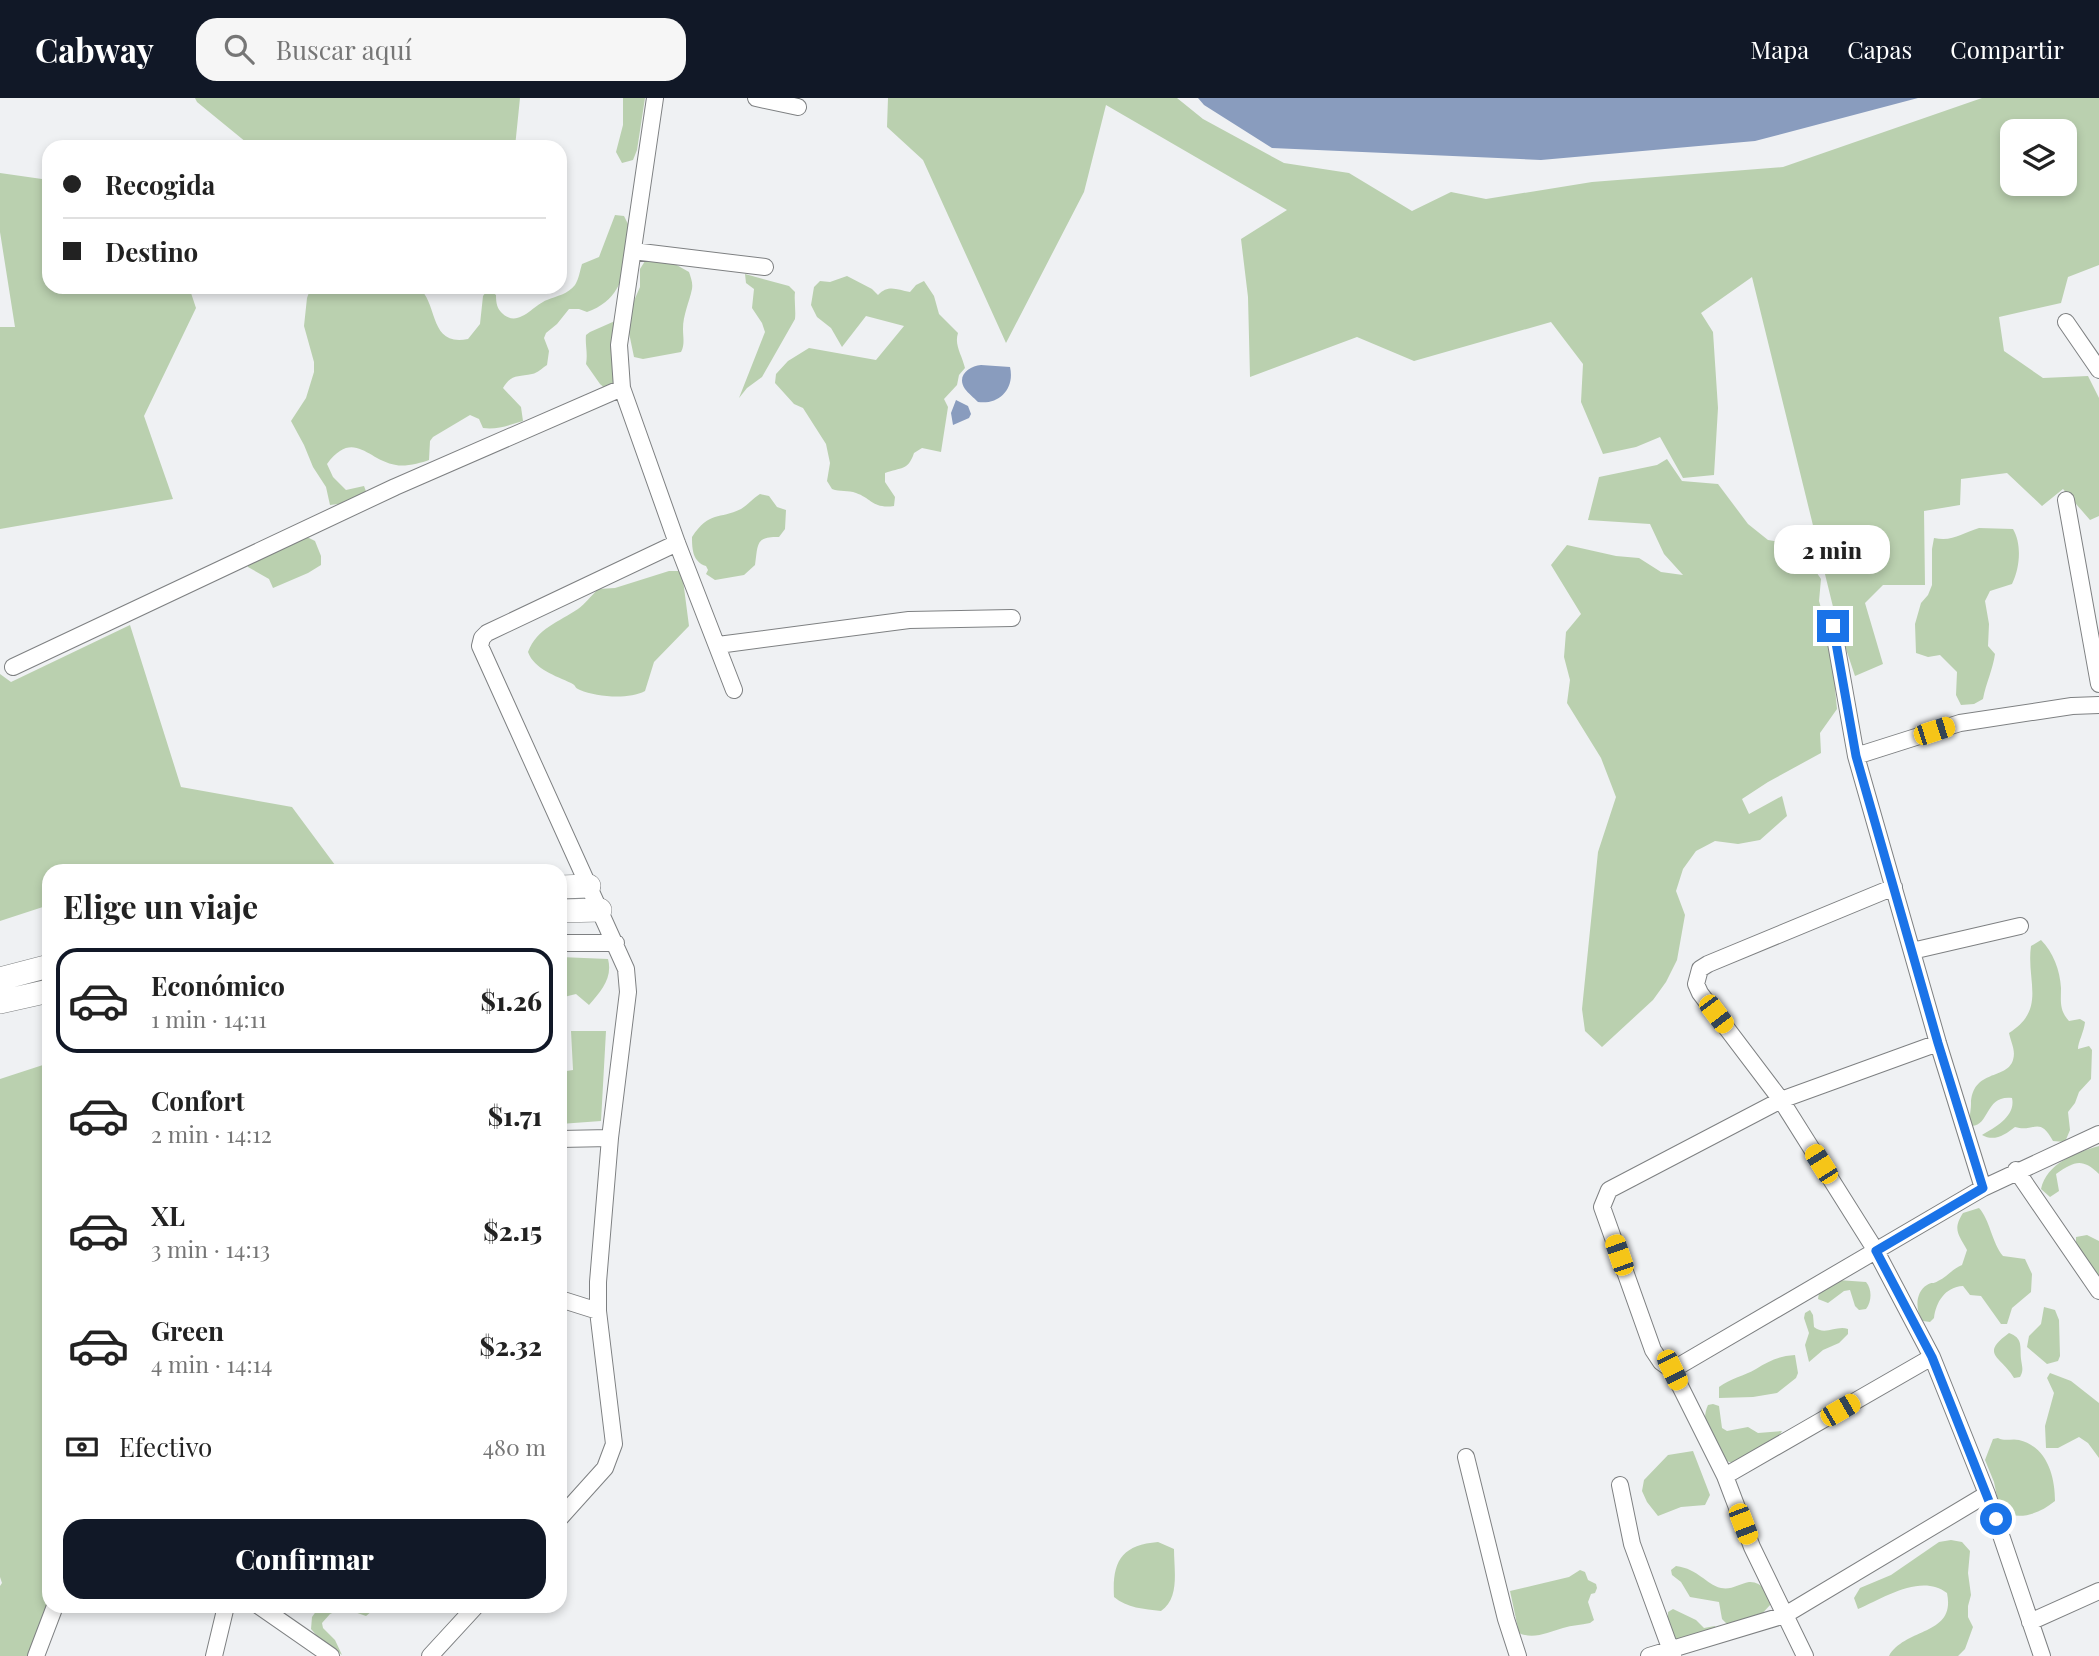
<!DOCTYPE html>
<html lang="es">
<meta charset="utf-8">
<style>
:root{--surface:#fff;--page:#f6f6f6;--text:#222;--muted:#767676;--line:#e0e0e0;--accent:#111827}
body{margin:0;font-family:"Playfair Display",serif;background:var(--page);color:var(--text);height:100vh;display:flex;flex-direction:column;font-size:26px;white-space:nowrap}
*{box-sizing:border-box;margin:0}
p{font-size:23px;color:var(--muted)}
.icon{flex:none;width:38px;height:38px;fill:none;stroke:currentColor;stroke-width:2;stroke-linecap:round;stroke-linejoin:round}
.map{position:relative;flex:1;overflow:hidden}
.side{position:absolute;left:42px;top:766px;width:525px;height:749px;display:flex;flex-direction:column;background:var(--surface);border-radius:21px;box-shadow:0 4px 10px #0003}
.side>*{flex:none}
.top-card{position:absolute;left:42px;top:42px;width:525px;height:154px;border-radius:21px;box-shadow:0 4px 10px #0003;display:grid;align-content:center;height:154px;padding:0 21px;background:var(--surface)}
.buttons{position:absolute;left:2000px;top:21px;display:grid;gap:14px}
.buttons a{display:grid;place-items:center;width:77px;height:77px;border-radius:14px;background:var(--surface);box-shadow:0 4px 10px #0003;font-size:35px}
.end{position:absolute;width:32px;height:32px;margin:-16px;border:9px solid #1a73e8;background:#fff;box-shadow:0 0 0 4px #fff}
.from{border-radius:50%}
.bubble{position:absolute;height:49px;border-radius:21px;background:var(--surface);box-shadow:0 4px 10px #0003;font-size:23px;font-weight:800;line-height:49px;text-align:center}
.car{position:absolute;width:21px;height:42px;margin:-21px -10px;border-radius:9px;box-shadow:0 0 5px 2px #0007;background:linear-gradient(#f5c518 24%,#345 0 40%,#f5c518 0 76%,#345 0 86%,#f5c518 0)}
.top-card b{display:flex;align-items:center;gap:24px;height:66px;font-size:26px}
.top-card b+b{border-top:2px solid var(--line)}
.top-card i{width:18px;height:18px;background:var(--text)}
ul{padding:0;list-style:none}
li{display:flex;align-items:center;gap:21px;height:105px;margin:0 14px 10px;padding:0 7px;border:4px solid transparent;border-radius:21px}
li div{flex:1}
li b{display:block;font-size:26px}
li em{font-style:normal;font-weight:800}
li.selected{border-color:var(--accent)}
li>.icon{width:63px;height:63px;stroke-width:1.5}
h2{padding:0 21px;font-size:32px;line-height:84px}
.pay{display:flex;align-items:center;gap:18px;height:77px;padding:0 21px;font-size:26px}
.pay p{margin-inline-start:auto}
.primary-button{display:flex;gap:14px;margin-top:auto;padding:14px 21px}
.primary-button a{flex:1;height:80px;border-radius:21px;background:var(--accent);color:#fff;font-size:28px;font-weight:800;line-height:80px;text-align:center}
header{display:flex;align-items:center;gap:42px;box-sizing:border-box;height:98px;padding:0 35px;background:var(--accent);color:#fff}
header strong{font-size:33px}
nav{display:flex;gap:38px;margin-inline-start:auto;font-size:24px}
.search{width:490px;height:63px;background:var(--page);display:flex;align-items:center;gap:18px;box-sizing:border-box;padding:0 24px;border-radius:21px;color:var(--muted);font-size:26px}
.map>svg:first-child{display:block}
</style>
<header>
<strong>Cabway</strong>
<div class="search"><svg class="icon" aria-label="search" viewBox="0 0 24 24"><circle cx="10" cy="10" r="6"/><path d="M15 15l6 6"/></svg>Buscar aquí</div>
<nav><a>Mapa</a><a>Capas</a><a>Compartir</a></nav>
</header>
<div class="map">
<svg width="2099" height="1558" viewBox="0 0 2099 1558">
<rect width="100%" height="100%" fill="#eff1f3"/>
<path fill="#bad0af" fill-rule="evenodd" d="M195 0H520L515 49H252L197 4Z
M623 0H645L637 52 633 62 622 65 616 54 623 27Z
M888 0H1177L1203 21 1284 65 1349 75 1412 113 1451 94 1486 101 1592 84 1783 69 1982 0H2099V167L2068 179 2061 205 1999 219 2004 253 2043 280 2088 278 2099 300V418L2090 422 2063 391 2042 408 2007 375 1961 381 1960 407 1924 413 1925 487H1883L1865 505 1883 566 1855 578 1836 521 1752 179 1701 215 1713 234 1718 310 1714 377 1683 380 1660 339 1636 349 1603 356 1581 304 1583 266 1551 224 1414 263 1357 239 1250 279 1248 199 1241 141 1287 112 1106 7 1084 94 1006 245 923 62 887 29ZM2012 33H2065V86H2012Z
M0 75 49 82V189H189L196 210 144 318 173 401 0 431V229H15L0 134Z
M615 117 624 118 628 126C627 164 627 200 587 214L579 211H569L557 226 546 235 544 240 549 253 547 267C542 270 538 275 532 276 518 279 511 276 503 290L521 309 523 323C509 327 497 332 483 330L479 321 470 317 433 339 430 343 429 362C421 365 405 369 396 367 368 363 354 330 327 366L333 379 346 392 364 388 367 396 354 404 330 407 326 389 313 369 304 347 291 323 306 300 314 274V264L304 228 307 200 311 189H418C439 205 428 249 468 241L480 226 483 198 488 191 496 197C496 205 497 211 503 216 519 230 533 207 547 202 557 198 568 196 575 187 579 181 580 172 582 166L599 159Z
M645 163 673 165 689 174C691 180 693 185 692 191 689 205 683 217 683 231 683 240 685 246 681 254L643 261 634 259 628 230 633 205 640 189V171Z
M745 176 789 188 795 194C794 203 796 212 795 221L762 279 747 290 739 300 765 234 762 225 752 210 754 191 746 185Z
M847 178 872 191 878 197C889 186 897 192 910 194L916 187 924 183 934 198 939 216 958 235C954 247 962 257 965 270L959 277 957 287 944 301 948 309 941 354 922 350 914 355C908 373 901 369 885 375V384L895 399 894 408C873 411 871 400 856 395 848 392 840 394 832 391L827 383 830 365 826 346 803 310 794 306 775 285 776 276 788 263 809 250 876 262 904 228 866 218 842 249 831 230 817 219 811 207 814 189 820 183 830 184Z
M615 223 616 287 607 292 600 286 586 266C588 255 585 247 586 237L590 234Z
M1667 361 1682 383 1718 386 1748 426 1768 442 1792 446 1808 462 1821 481 1819 503 1840 577 1835 590 1837 611 1820 635 1821 655 1768 684 1742 701 1749 716 1782 698 1787 718 1760 742 1738 746 1715 743 1696 753 1683 771 1676 793 1685 817 1677 862 1666 884 1653 902 1602 949 1585 933 1582 911 1598 754 1616 699 1601 660 1567 605 1570 582 1564 559 1566 534 1581 516 1551 467 1567 447 1616 458 1639 460 1661 474 1683 477 1664 456 1650 426 1588 422 1599 379 1657 367Z
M760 396 769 398 777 409 786 412 785 431 779 439C755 438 758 447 755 467L744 477 715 482 706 476 708 472 706 468C693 464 692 452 692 439 710 412 719 422 741 411 748 407 753 400 760 396Z
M1979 430 2013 431C2022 446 2020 470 2012 486L1990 493 1985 503 1989 526 1988 548 1995 556C1993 571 1986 585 1983 601L1974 606 1961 607 1956 597 1957 574 1940 557 1928 559 1916 555 1915 526 1921 505 1928 497 1932 487V451L1934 440C1953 444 1962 435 1979 430Z
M307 439 315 443 321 458V467L308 475 273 490 269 481 248 469V464Z
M669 473H679L683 482 689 528 654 564 645 593C628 602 597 599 580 592 573 589 578 589 571 585 556 578 534 571 528 554 537 530 559 524 578 511 585 506 591 498 598 491L615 490Z
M130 527 181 689 292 709 338 771 282 774H49V807L0 823V576L11 584Z
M2041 842C2053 854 2060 872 2061 890 2061 903 2059 912 2069 923L2080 921 2085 924C2084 934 2078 944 2078 951L2089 948 2092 952 2091 981 2079 994 2075 1005 2068 1014 2070 1032 2065 1044 2053 1043C2039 1017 2034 1035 2015 1029 2005 1037 1994 1044 1982 1037 1996 1029 2016 1018 2012 1000 1985 997 1990 1027 1972 1028 1968 1020 1971 1014 1971 1006 1972 971 2007 982 2013 962 2016 952 2011 945 2009 935 2047 911 2026 883 2031 848Z
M560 859 608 861C613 880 601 893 589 907L576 896 560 900Z
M571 933H606L601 1023 560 1026V974L573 972Z
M49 965V1508L37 1540 27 1558H0V1488L2 1485 0 1479V981Z
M2099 1048V1076C2082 1060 2075 1063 2056 1076L2059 1093 2050 1099 2041 1091C2047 1065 2075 1055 2099 1048Z
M1979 1110C1990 1122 1992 1145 2003 1158L2025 1161 2032 1176 2031 1194 2012 1210 2007 1226H2001L1981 1198 1970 1197 1963 1188C1945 1189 1936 1204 1934 1220L1930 1224 1923 1223C1915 1213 1915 1194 1927 1187 1934 1183 1931 1187 1938 1183 1947 1179 1952 1171 1962 1167L1967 1152C1959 1137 1952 1132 1963 1115Z
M2087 1137 2099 1143V1190L2076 1151V1139Z
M1838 1182 1866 1184C1872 1191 1872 1203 1866 1211L1859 1212 1855 1208 1850 1192 1844 1193 1828 1205 1818 1201 1819 1195Z
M2044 1209 2055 1212 2059 1222 2060 1258 2058 1263 2047 1266 2027 1249 2029 1238 2041 1226Z
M1810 1212 1813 1217 1814 1229C1825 1238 1836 1227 1848 1231V1236L1839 1245 1823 1252 1809 1264 1805 1247 1809 1235 1804 1220 1805 1215Z
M2009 1235C2023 1240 2020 1248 2021 1261 2022 1269 2024 1272 2020 1279L2014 1280C2001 1258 1979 1257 2009 1235Z
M1795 1257 1798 1275 1796 1280 1777 1295 1753 1299 1719 1300V1289C1731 1280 1744 1278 1756 1271 1769 1263 1779 1258 1795 1257Z
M2050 1275 2071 1283 2099 1305V1360L2088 1345 2079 1339 2058 1350H2046L2045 1328 2054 1295 2047 1280Z
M1713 1306 1719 1308 1722 1330 1727 1333 1748 1329 1758 1335 1782 1333 1779 1338 1738 1363 1732 1365 1722 1361C1713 1345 1699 1326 1708 1307Z
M1998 1340C2006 1344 2011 1340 2019 1342 2047 1349 2055 1378 2055 1403 2039 1416 2020 1423 2000 1413L1994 1384 1985 1362 1993 1341Z
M1693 1353 1710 1397 1705 1407 1681 1409 1658 1418 1647 1404 1642 1393 1644 1382 1668 1357Z
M1951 1442 1962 1444 1970 1453 1968 1475 1971 1497 1968 1508V1519L1973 1529 1965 1551 1958 1558H1889C1906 1529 1956 1538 1947 1495 1921 1475 1884 1500 1858 1511L1854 1500 1860 1490 1891 1477 1939 1444Z
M1158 1444 1174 1451C1174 1472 1180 1500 1161 1513 1144 1511 1127 1510 1114 1499 1112 1464 1121 1447 1158 1444Z
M1676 1468C1699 1471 1705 1486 1721 1490 1732 1492 1739 1486 1749 1484 1761 1483 1771 1496 1771 1506L1758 1520 1729 1528 1722 1521 1719 1504 1690 1499 1681 1484 1672 1477 1671 1472Z
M1580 1472 1585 1474 1588 1482 1596 1486 1597 1490 1595 1495 1591 1496 1588 1504 1594 1522 1590 1525C1581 1527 1572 1527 1563 1530 1548 1534 1534 1542 1519 1535L1510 1493 1569 1479Z
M319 1509H377L366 1518 343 1510 330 1516 322 1525 323 1530 335 1542 342 1557 318 1539 311 1531 312 1519Z
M1673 1511 1696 1522 1704 1530 1715 1528 1717 1533 1677 1546 1668 1525V1514Z"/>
<path fill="#899cbe" d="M1198 0H1918L1755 43 1541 62 1272 50 1204 7Z
M981 267 1010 269C1015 291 999 307 978 304 974 300 968 295 965 291 956 278 969 268 981 267Z
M956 302 968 308 971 316 969 320 953 327 951 315Z"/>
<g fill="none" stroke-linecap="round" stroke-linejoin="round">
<g stroke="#7e8082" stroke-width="18">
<path id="street" d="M655 0 619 247 622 290 677 445 734 592
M756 0 798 9
M633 153 765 169
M2066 224 2099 272
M2066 402 2099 586
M1833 528 1856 658 1938 945 1983 1090
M718 547 909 522 1012 520
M13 569 395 389 622 290
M1856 658 1960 625 2072 608 2099 607
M1894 789 1708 866 1700 871 1696 886 1700 895 1781 1002 1876 1153 1932 1259 1987 1396 2042 1558
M560 845H616
M1912 853 2020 828
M560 1041 610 1040
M2016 1072 2099 1193
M560 1201 598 1213
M1672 1272 1983 1090 2099 1036
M1466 1359 1506 1521 1518 1558
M1725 1378 1932 1259
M1620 1387 1632 1446 1673 1558
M560 1420 605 1370 614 1346 598 1213V1184L610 1040 628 894 626 871 480 548 482 540 487 535 677 445
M259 1508 331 1558
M2030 1524 2099 1493
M36 1558 55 1508
M214 1558 226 1508
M430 1558 476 1508
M1649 1558 1785 1517 1987 1396
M1805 1558 1752 1449 1725 1378 1672 1272 1661 1264 1653 1252 1602 1109 1609 1092 1781 1002 1938 945"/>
</g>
<g stroke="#7e8082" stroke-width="24">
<path id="secondary" d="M560 789 589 788
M560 813 600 812
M0 881 49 868
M0 904 49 893"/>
</g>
<use href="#street" stroke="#fff" stroke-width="16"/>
<use href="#secondary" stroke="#fff" stroke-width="23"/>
</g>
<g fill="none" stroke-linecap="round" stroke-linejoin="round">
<path stroke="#1a73e8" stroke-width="9" d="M1833 528 1856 658 1938 945 1983 1090 1876 1153 1932 1259 1996 1421"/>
</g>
</svg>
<div class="buttons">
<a><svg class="icon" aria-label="layers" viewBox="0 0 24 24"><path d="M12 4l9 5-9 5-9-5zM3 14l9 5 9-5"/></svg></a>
</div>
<i class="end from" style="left:1996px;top:1421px"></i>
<i class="end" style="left:1833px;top:528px"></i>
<div class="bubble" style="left:1774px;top:427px;width:116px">2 min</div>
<i class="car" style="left:1934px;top:633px;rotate:72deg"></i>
<i class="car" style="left:1716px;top:916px;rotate:143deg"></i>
<i class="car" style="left:1821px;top:1066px;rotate:328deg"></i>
<i class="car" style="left:1619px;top:1157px;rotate:341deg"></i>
<i class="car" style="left:1672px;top:1272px;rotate:154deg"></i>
<i class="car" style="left:1840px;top:1312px;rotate:60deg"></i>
<i class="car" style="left:1743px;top:1426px;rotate:159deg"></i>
<div class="top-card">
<b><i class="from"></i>Recogida</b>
<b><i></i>Destino</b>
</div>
<section class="side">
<h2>Elige un viaje</h2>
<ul>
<li class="selected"><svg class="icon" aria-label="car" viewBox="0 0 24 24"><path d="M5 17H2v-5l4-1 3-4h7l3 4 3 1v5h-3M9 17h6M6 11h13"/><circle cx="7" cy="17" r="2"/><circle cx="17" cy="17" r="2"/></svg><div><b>Económico</b><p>1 min · 14:11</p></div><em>$1.26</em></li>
<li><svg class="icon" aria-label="car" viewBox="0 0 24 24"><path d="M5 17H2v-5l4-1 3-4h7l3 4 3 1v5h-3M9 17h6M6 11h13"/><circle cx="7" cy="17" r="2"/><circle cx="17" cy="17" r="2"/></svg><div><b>Confort</b><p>2 min · 14:12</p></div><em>$1.71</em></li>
<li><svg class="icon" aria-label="car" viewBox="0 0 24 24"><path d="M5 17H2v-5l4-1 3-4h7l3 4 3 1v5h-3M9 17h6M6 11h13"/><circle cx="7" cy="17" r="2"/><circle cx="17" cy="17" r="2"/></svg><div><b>XL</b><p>3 min · 14:13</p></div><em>$2.15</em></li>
<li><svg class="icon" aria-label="car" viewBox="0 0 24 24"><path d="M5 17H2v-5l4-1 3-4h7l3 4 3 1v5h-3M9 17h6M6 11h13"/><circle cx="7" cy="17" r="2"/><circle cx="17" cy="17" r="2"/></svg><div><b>Green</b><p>4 min · 14:14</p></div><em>$2.32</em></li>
</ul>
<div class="pay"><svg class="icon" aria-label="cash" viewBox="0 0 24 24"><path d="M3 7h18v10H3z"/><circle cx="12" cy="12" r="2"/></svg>Efectivo<p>480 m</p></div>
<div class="primary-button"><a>Confirmar</a></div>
</section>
</div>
